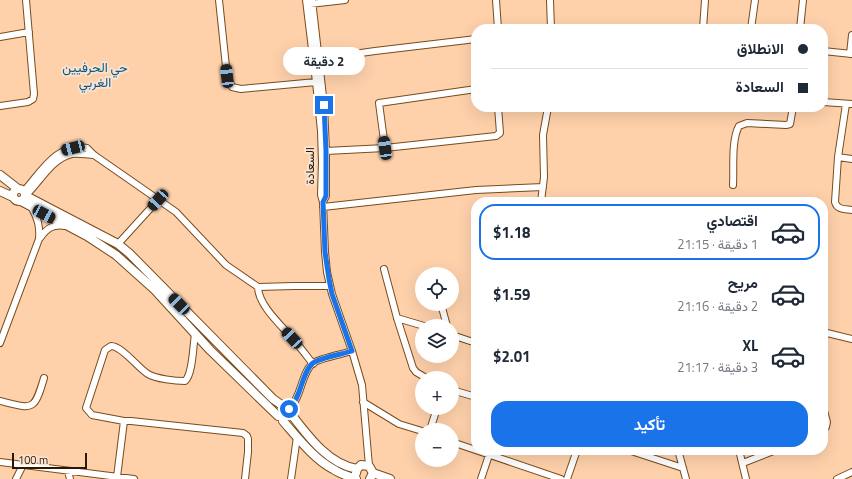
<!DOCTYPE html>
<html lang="ar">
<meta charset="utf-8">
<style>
:root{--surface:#fff;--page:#f6f6f7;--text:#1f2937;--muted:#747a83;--line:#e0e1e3;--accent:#1a73e8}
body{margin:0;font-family:"Titillium Web",Vazirmatn,sans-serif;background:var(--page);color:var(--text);direction:rtl;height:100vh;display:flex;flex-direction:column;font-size:15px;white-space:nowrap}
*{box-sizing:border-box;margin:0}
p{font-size:13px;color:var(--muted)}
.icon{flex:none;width:22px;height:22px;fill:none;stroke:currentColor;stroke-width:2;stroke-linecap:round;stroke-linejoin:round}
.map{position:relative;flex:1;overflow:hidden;direction:ltr}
.panel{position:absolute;left:471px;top:197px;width:357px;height:258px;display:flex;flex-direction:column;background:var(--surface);border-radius:16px;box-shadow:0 4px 16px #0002;direction:rtl}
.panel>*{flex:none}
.top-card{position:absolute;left:471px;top:24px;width:357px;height:88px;border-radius:16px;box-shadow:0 4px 16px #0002;direction:rtl;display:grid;align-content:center;height:88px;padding:0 20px;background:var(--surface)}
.fabs{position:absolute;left:415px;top:267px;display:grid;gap:8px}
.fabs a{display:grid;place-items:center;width:44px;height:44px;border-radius:50%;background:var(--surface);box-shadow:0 4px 16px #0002;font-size:20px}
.scale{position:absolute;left:12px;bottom:10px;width:75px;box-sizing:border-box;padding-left:4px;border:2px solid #2b1704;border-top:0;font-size:11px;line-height:14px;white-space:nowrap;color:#2b1704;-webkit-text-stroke:3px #fae4d1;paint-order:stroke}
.end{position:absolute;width:18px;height:18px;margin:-9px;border:5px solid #1a73e8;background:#fff;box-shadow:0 0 0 2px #fff}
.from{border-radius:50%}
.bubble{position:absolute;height:28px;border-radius:14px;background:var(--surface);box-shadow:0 4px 16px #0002;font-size:13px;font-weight:700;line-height:28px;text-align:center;direction:rtl}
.car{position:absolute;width:12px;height:24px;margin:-12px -6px;border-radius:5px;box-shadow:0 0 3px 1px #0007;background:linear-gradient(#222 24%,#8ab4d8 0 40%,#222 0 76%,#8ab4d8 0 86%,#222 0)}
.top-card b{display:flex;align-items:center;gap:14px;height:38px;font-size:15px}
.top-card b+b{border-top:1px solid var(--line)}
.top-card i{width:10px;height:10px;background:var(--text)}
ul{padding:7px 0 0;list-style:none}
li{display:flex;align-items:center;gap:12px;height:56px;margin:0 8px 6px;padding:0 12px;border:2px solid transparent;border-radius:16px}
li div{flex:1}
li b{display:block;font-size:15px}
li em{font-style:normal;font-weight:700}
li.current{border-color:var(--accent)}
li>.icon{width:36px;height:36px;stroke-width:1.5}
.action{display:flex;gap:8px;margin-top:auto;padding:8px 20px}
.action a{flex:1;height:46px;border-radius:16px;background:var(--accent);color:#fff;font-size:16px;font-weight:700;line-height:46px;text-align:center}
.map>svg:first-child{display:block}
</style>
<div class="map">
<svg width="852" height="479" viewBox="0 0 852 479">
<rect width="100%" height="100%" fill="#fed1ab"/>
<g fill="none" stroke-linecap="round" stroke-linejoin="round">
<g stroke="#7a4b1b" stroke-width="8">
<path id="minor" d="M219 0 227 76 232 87 241 89 316 82
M306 0 316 82 321 131 322 162 321 195 323 202 325 252 327 272 332 294 352 351 362 385 369 466
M312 0 324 105 326 151V196L323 202
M496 0 498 29
M550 0 551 29
M310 4 345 0
M703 29 705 0
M751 29 755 0
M800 29 803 0
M0 37 29 32
M823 51 852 54
M850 54 852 35
M318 59 375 51 476 39
M823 102 852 104
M846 104 838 157 835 202C837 210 845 209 852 210
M0 106 28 102 33 99 34 94 26 0
M385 148 379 103 476 89
M326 151 385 148 496 136 500 133 498 107
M838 157 852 159
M733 185C734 169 731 140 739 126L747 123 786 125 790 124 793 107
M24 191C41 172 57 142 87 148L94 155 176 212 226 265 258 287
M26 195C40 182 52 158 72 154 80 153 87 155 94 155
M541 202 544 177 543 135 548 107
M323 207 476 190 543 187
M40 238C47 228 53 224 65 226
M118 244 158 200
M476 255V256
M384 269 397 318 413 368 416 372 426 378
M441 304 447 326
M397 318 424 326
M823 332 852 339
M452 335 476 343
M0 343 39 239C40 227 38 219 32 208
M313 364C306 355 300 347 293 339 282 326 258 305 258 287L294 286H330
M452 390 476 397
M0 401C33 409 34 412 44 378
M363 402 399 424 422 431
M823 407 827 422 826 427 823 429
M289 409C302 397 301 373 313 363 320 358 343 354 352 351
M124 421 92 415 86 408 105 350 111 346C122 346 138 368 148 374 156 379 176 381 185 381 193 374 193 345 195 334
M430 430 437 408
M452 442 561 479
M628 450 683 468
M678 450 686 479
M739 450 746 479
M0 462 134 479
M743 463 776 450
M68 471 70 479
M117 477 124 421H131L243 433 247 436 248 439V452L245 479
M16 479 23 465
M291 479 297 437
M481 479 489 455
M567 479 577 450
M837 479 852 472"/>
</g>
<g stroke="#7a4b1b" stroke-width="10">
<path id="major" d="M0 175 18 189
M13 195a6 6 0 1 1 12 0a6 6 0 1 1-12 0Z
M0 191 13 197
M26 196 118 244 129 253 273 399 286 408
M21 201 87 236 116 255 155 290 210 350 278 416
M291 414C308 436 328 464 357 469
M283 421C297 437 314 459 333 469 340 474 348 476 356 479
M356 473 357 469 361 465 369 466 373 473 370 479
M373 473 390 479"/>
</g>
<use href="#minor" stroke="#fff" stroke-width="6"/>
<use href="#major" stroke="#fff" stroke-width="8"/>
</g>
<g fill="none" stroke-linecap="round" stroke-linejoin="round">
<path stroke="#1a73e8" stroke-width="5" d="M289 409C302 397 301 373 313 363 320 358 343 354 352 351L332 294 329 279 325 252 323 202 326 196V151L324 105"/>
</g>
<g text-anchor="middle" stroke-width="3.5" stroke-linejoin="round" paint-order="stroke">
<g font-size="12" fill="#2b1704" stroke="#fae4d1">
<text transform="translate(310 166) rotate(-90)" y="4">السعادة</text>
</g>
<g font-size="13" fill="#0d5885" stroke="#fae4d1">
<text x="95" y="72">حي الحرفيين<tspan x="95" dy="15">الغربي</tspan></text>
</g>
</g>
</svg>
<div class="fabs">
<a><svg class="icon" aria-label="locate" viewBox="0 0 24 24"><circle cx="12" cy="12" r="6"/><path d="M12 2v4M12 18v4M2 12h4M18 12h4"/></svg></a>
<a><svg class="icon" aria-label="layers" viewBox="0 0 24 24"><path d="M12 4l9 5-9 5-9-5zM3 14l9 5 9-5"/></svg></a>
<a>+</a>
<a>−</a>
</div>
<div class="scale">100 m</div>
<i class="end from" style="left:289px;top:409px"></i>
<i class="end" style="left:324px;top:105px"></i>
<div class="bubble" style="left:283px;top:47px;width:82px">2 دقيقة</div>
<i class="car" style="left:227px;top:76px;rotate:354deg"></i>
<i class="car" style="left:73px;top:148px;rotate:256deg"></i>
<i class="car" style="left:385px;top:148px;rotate:352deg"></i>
<i class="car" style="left:158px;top:200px;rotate:222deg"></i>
<i class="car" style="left:44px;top:214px;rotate:118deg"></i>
<i class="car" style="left:179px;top:304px;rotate:315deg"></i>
<i class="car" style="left:292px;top:338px;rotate:317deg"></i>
<div class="top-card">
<b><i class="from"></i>الانطلاق</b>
<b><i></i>السعادة</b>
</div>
<section class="panel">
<ul>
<li class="current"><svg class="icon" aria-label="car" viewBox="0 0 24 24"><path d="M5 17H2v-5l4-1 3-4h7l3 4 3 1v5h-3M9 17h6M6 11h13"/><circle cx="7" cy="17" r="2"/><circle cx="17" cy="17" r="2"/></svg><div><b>اقتصادي</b><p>1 دقيقة · 21:15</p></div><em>$1.18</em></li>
<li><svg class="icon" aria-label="car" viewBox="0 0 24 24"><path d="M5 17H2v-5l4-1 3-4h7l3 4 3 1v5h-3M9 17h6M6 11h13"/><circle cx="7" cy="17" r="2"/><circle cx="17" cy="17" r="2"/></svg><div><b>مريح</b><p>2 دقيقة · 21:16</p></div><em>$1.59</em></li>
<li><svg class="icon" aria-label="car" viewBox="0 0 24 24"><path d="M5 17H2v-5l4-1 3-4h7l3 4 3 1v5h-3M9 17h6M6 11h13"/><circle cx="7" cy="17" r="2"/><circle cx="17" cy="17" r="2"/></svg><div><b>XL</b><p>3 دقيقة · 21:17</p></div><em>$2.01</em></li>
</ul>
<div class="action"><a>تأكيد</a></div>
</section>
</div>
